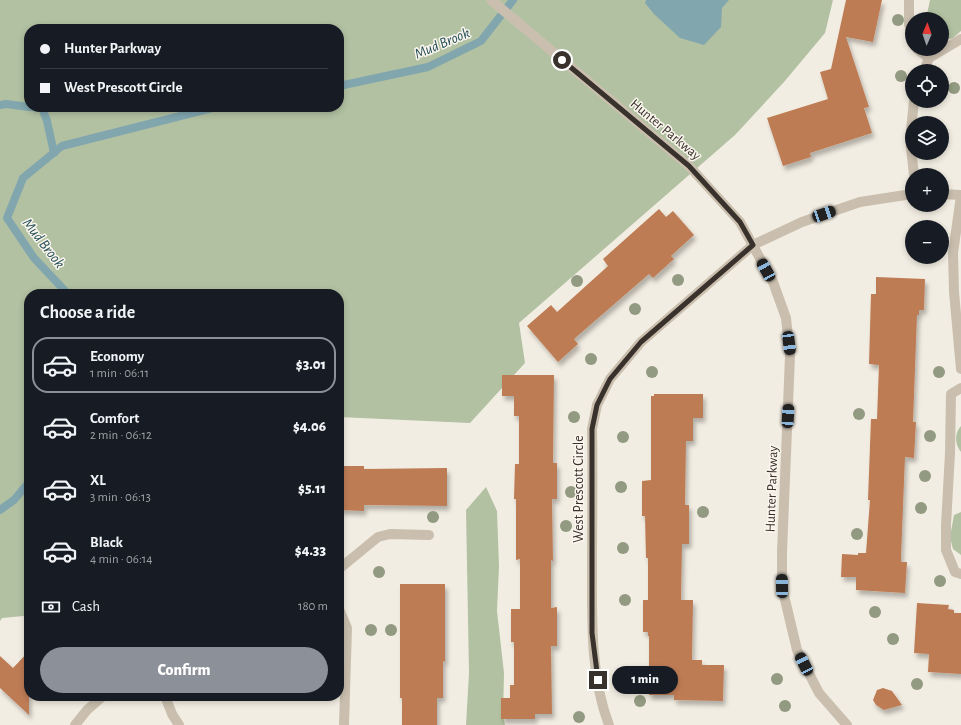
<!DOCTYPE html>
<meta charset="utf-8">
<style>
:root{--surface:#171b24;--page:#20242c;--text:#f1f3f6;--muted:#9ea1a6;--line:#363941;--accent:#8c9099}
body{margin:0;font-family:"Alegreya Sans",sans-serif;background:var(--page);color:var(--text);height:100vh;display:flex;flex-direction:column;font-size:15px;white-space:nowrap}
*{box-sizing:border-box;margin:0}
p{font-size:13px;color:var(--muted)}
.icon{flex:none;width:22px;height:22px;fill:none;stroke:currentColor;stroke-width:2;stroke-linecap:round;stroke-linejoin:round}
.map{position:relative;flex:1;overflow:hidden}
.drawer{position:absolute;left:24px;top:289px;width:320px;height:412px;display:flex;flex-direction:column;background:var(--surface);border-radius:16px;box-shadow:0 2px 6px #0003}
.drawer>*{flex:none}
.top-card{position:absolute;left:24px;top:24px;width:320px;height:88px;border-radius:16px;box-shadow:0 2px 6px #0003;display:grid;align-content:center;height:88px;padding:0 16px;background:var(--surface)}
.needle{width:26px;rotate:2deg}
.buttons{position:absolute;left:905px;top:12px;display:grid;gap:8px}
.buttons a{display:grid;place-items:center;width:44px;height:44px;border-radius:50%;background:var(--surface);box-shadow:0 2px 6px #0003;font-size:20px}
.end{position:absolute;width:18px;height:18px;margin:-9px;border:5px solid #39322c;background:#fff;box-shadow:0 0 0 2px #fff}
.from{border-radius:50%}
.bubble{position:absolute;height:28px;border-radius:14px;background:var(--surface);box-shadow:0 2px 6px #0003;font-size:13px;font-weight:800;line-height:28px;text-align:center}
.car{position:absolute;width:12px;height:24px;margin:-12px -6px;border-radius:5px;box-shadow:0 0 3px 1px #0007;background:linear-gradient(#222 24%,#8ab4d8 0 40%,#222 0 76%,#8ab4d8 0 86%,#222 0)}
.top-card b{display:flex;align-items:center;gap:14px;height:38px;font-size:15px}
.top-card b+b{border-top:1px solid var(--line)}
.top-card i{width:10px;height:10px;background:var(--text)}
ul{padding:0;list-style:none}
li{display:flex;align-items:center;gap:12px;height:56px;margin:0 8px 6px;padding:0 8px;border:2px solid transparent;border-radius:16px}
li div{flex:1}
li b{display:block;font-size:15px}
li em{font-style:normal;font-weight:800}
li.active{border-color:var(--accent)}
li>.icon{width:36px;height:36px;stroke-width:1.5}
h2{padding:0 16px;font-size:18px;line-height:48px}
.pay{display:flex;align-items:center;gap:10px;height:44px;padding:0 16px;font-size:15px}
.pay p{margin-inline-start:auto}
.cta{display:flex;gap:8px;margin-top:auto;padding:8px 16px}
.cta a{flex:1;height:46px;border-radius:24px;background:var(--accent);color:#fff;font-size:16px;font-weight:800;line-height:46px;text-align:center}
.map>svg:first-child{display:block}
</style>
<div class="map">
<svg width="961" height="725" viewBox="0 0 961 725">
<defs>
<filter id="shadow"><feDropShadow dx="2.5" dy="4.5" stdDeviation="2" flood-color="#0004"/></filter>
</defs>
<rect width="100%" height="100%" fill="#f2ede2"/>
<path fill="#b2c1a2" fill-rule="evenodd" d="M0 0H833L825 33 784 82 735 135 519 323 525 363 470 423 339 417V294H29V612L24 616 2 618 0 621ZM29 29H339V107H29Z
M930 0H961V31L953 38 942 41V19H926Z
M961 426V452C955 445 954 433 961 426Z
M486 487 497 511 499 566 497 611 504 673 503 716 505 725H466L469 673 466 510Z
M961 512V555L953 549 950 537 954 515Z"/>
<path fill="#82a6ae" d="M646 0H729L722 8 721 27 704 45 680 38 654 14 645 3Z"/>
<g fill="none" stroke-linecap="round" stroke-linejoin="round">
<path stroke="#82a6ae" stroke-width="8" d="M339 86 428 67 481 41 513 0
M0 105 6 104 29 107
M31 107 42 108 47 121 54 153
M68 294 34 258 7 218 23 178 62 146 216 107
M0 510 14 500 29 482"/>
</g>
<path fill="#be7c54" filter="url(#shadow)" d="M846 0H882L873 42 846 37 869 107 864 108 872 133 810 153 811 157 783 166 767 118 828 99 820 72 831 69Z
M659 209 666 217 673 211 694 235 671 256 674 259 653 278 649 274 574 339 578 344 558 362 527 326 551 305 557 312 608 266 603 259Z
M876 277 925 279 924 310H919V315H917L913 422H916L914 458 905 457 901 557V562H907L905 593 856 590V577H841L842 554 858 555V553H866L870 500H868L871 419H877L879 365 869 364 871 294H876Z
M502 375H554L553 463H557V499H552L553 561 551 560V608L557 607V646H551L552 714H535V719H501V698H510V685H514V642H511V609H520V559L516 560V499H514L515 464H519V416H514V396H502Z
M654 394H703V418H693V441H686L685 505H689V544H682L681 600H693L692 660H702V665H724L723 701 674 700V695H649V636H648V632H643V600H648V558H646L645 516H642V481L651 480V396H654Z
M339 466H364V469L447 468V506L364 505V511L339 510Z
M400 584H445V662L443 661V698H437V725H402V698H400Z
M917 603 949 605 948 609 954 610V613H961V674L928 672 929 654 914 653Z
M29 651V715L0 688V656L13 668Z
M883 688 892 691 902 705 884 710 876 705 873 700 877 690Z"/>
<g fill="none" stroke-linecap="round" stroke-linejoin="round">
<path stroke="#cabfae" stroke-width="10" d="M909 0V24L912 34
M917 49 929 58
M924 71 929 58 961 39
M914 175 910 139 914 101
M961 196 953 253 954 292 961 369
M961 388 951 394 950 453 946 525V550L955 572 961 574
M339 569 378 537 390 534 429 535
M75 725 87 710 103 696"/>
<path stroke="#cabfae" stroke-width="10" d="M491 0 689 166 740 222 773 282 786 318 790 356 782 552V587L797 650 819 693 847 725
M942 194 961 195
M339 609 347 628 344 725
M165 696 172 714 179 725
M609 725C590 676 592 618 592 566 592 520 593 475 592 429L597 405 610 379 641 342 753 245 802 222 860 202 912 194"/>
</g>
<g fill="#929a81">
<circle cx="898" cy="20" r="6"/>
<circle cx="901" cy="76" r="6"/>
<circle cx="954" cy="88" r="6"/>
<circle cx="678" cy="280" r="6"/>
<circle cx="577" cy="281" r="6"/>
<circle cx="635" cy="309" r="6"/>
<circle cx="591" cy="359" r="6"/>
<circle cx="652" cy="372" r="6"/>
<circle cx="939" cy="372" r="6"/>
<circle cx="859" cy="414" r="6"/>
<circle cx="574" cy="417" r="6"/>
<circle cx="930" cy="436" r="6"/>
<circle cx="623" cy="437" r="6"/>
<circle cx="925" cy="476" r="6"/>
<circle cx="621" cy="487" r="6"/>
<circle cx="571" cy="492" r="6"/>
<circle cx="921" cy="508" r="6"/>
<circle cx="703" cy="512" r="6"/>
<circle cx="433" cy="517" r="6"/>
<circle cx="566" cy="526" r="6"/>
<circle cx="857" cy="534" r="6"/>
<circle cx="623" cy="548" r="6"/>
<circle cx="379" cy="572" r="6"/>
<circle cx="940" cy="581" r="6"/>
<circle cx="625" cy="600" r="6"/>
<circle cx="875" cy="612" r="6"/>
<circle cx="371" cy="630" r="6"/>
<circle cx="391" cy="630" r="6"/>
<circle cx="893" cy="639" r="6"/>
<circle cx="777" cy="679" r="6"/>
<circle cx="917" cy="684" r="6"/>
<circle cx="640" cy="701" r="6"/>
<circle cx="785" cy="706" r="6"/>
<circle cx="579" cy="717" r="6"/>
</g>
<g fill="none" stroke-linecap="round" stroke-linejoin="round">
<path stroke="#39322c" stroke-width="5" d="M562 60 689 166 740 222 753 245 641 342 610 379 597 405 592 429V633L598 680"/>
</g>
<g text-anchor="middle" stroke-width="3" stroke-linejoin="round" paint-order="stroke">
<g font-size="14" fill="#39322c" stroke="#faf6ee">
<text transform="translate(666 129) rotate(40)" y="5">Hunter Parkway</text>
<text transform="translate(578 489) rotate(-90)" y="5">West Prescott Circle</text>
<text transform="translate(771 489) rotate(-88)" y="5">Hunter Parkway</text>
</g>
<g font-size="15" font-style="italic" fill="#244e58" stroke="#faf6ee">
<text transform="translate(442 43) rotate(-23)" y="5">Mud Brook</text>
<text transform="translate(44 243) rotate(52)" y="5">Mud Brook</text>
</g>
</g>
</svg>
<div class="buttons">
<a><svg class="needle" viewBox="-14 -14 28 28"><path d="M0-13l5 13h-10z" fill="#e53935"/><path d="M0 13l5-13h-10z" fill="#9ea1a6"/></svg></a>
<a><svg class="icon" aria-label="locate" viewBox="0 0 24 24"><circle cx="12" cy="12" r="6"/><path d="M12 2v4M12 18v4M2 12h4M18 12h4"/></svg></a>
<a><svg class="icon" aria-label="layers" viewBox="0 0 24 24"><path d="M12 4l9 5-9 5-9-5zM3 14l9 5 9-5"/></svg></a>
<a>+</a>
<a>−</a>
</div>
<i class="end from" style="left:562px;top:60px"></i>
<i class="end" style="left:598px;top:680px"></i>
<div class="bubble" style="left:612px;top:666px;width:66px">1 min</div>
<i class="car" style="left:824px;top:214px;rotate:71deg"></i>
<i class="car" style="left:766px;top:270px;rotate:331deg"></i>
<i class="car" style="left:789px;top:343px;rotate:173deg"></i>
<i class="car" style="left:788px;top:416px;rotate:3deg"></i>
<i class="car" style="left:782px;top:586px;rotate:359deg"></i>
<i class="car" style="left:804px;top:664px;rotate:333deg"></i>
<div class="top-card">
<b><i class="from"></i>Hunter Parkway</b>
<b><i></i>West Prescott Circle</b>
</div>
<section class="drawer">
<h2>Choose a ride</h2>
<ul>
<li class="active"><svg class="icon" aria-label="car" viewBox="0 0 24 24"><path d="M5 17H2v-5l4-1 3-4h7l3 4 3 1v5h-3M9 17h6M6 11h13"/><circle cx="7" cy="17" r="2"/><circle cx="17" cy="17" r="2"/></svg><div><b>Economy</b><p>1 min · 06:11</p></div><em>$3.01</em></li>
<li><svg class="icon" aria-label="car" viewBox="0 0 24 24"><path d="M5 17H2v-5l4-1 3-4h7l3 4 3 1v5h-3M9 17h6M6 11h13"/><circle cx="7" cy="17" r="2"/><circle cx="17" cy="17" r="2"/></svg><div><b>Comfort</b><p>2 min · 06:12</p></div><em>$4.06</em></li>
<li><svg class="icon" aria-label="car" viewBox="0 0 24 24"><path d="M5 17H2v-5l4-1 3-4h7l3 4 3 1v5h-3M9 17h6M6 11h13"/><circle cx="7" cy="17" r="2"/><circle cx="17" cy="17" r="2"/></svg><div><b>XL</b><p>3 min · 06:13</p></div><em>$5.11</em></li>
<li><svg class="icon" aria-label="car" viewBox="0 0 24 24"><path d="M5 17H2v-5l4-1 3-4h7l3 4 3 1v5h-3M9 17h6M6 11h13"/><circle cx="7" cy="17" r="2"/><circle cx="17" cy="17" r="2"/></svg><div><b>Black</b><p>4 min · 06:14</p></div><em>$4.33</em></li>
</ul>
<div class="pay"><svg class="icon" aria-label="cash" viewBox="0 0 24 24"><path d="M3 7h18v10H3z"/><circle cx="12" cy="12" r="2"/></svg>Cash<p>180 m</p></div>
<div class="cta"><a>Confirm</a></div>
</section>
</div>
